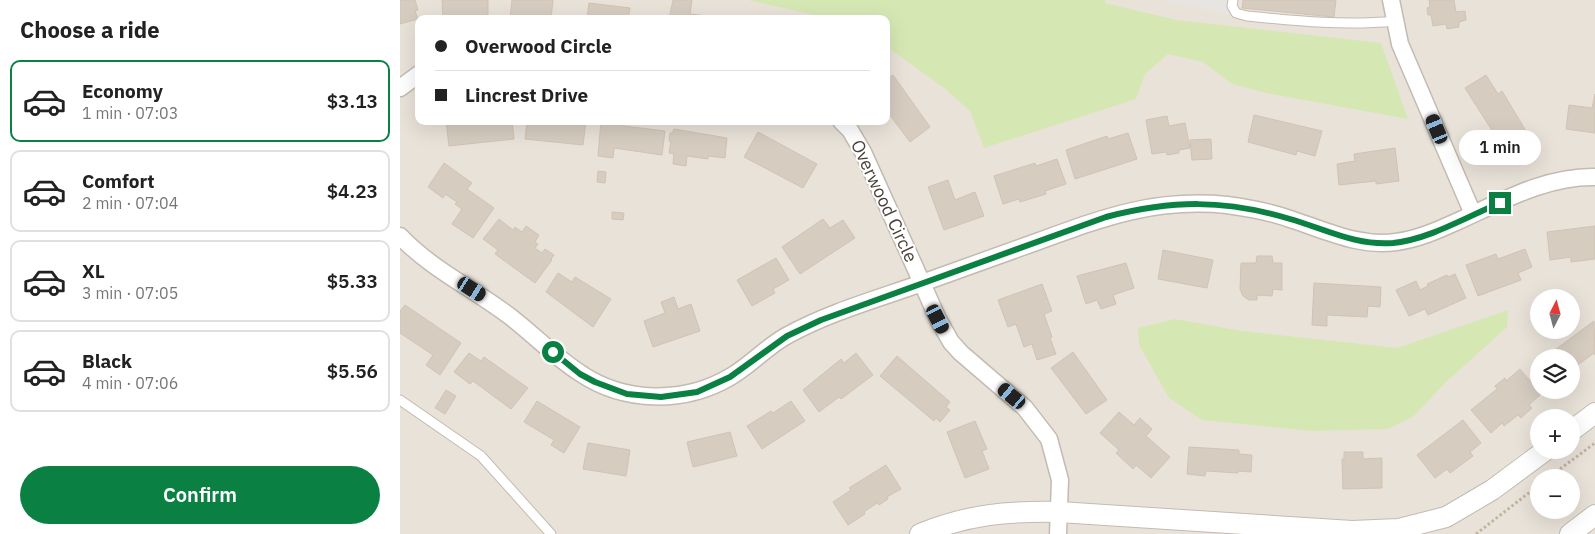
<!DOCTYPE html>
<meta charset="utf-8">
<style>
:root{--surface:#fff;--page:#f2f2f2;--text:#222;--muted:#767676;--line:#e0e0e0;--accent:#0b8043}
body{margin:0;font-family:"IBM Plex Sans",sans-serif;background:var(--page);color:var(--text);height:100vh;display:flex;flex-direction:column;font-size:19px;white-space:nowrap}
*{box-sizing:border-box;margin:0}
p{font-size:16px;color:var(--muted)}
.icon{flex:none;width:28px;height:28px;fill:none;stroke:currentColor;stroke-width:2;stroke-linecap:round;stroke-linejoin:round}
.map{position:relative;flex:1;overflow:hidden}
.sheet{display:flex;flex-direction:column;background:var(--surface);width:400px}
.sheet>*{flex:none}
.hud{position:absolute;left:15px;top:15px;width:475px;height:110px;border-radius:10px;box-shadow:0 5px 20px #0002;display:grid;align-content:center;height:110px;padding:0 20px;background:var(--surface)}
.needle{width:32px;rotate:6deg}
.buttons{position:absolute;left:1130px;top:289px;display:grid;gap:10px}
.buttons a{display:grid;place-items:center;width:50px;height:50px;border-radius:50%;background:var(--surface);box-shadow:0 5px 20px #0002;font-size:25px}
.end{position:absolute;width:22px;height:22px;margin:-11px;border:6px solid #0b8043;background:#fff;box-shadow:0 0 0 2px #fff}
.from{border-radius:50%}
.bubble{position:absolute;height:35px;border-radius:18px;background:var(--surface);box-shadow:0 5px 20px #0002;font-size:16px;font-weight:600;line-height:35px;text-align:center}
.car{position:absolute;width:15px;height:30px;margin:-15px -8px;border-radius:6px;box-shadow:0 0 4px 1px #0007;background:linear-gradient(#222 24%,#8ab4d8 0 40%,#222 0 76%,#8ab4d8 0 86%,#222 0)}
.hud b{display:flex;align-items:center;gap:18px;height:48px;font-size:19px}
.hud b+b{border-top:1px solid var(--line)}
.hud i{width:12px;height:12px;background:var(--text)}
ul{padding:0;list-style:none}
li{display:flex;align-items:center;gap:15px;height:82px;margin:0 10px 8px;padding:0 10px;border:2px solid var(--line);border-radius:10px}
li div{flex:1}
li b{display:block;font-size:19px}
li em{font-style:normal;font-weight:600}
li.on{border-color:var(--accent)}
li>.icon{width:45px;height:45px;stroke-width:1.5}
h2{padding:0 20px;font-size:22px;line-height:60px}
.action{display:flex;gap:10px;margin-top:auto;padding:10px 20px}
.action a{flex:1;height:58px;border-radius:30px;background:var(--accent);color:#fff;font-size:20px;font-weight:600;line-height:58px;text-align:center}
main{display:flex;flex:1;min-height:0}
.map>svg:first-child{display:block}
</style>
<main>
<section class="sheet">
<h2>Choose a ride</h2>
<ul>
<li class="on"><svg class="icon" aria-label="car" viewBox="0 0 24 24"><path d="M5 17H2v-5l4-1 3-4h7l3 4 3 1v5h-3M9 17h6M6 11h13"/><circle cx="7" cy="17" r="2"/><circle cx="17" cy="17" r="2"/></svg><div><b>Economy</b><p>1 min · 07:03</p></div><em>$3.13</em></li>
<li><svg class="icon" aria-label="car" viewBox="0 0 24 24"><path d="M5 17H2v-5l4-1 3-4h7l3 4 3 1v5h-3M9 17h6M6 11h13"/><circle cx="7" cy="17" r="2"/><circle cx="17" cy="17" r="2"/></svg><div><b>Comfort</b><p>2 min · 07:04</p></div><em>$4.23</em></li>
<li><svg class="icon" aria-label="car" viewBox="0 0 24 24"><path d="M5 17H2v-5l4-1 3-4h7l3 4 3 1v5h-3M9 17h6M6 11h13"/><circle cx="7" cy="17" r="2"/><circle cx="17" cy="17" r="2"/></svg><div><b>XL</b><p>3 min · 07:05</p></div><em>$5.33</em></li>
<li><svg class="icon" aria-label="car" viewBox="0 0 24 24"><path d="M5 17H2v-5l4-1 3-4h7l3 4 3 1v5h-3M9 17h6M6 11h13"/><circle cx="7" cy="17" r="2"/><circle cx="17" cy="17" r="2"/></svg><div><b>Black</b><p>4 min · 07:06</p></div><em>$5.56</em></li>
</ul>
<div class="action"><a>Confirm</a></div>
</section>
<div class="map">
<svg width="1195" height="534" viewBox="0 0 1195 534">
<rect width="100%" height="100%" fill="#f5f1ea"/>
<path fill="#e9e2d9" fill-rule="evenodd" d="M0 0H1195V534H0ZM19 19H486V121H19ZM1139 298H1171V330H1139ZM1139 358H1171V390H1139ZM1139 418H1171V450H1139ZM1139 478H1171V510H1139Z"/>
<path fill="#d5e8b4" d="M348 0H705V3L777 20 981 43 1008 119 866 93 832 84 803 62 768 54 745 74 736 99 584 148 570 111 544 88 486 46V19H433Z
M1108 310 1107 327 1045 383 1014 416 988 429 912 431 802 420 769 398 739 345 738 328 775 319 842 331 997 348Z"/>
<path fill="#e7e4e2" d="M765 0H839L838 17Z"/>
<path fill="#d6ccc0" stroke="#d1c3b3" d="M0 0H15L18 10 15 11 18 19 0 24Z
M42 0H88V15L43 19Z
M112 0H153L151 19H110Z
M273 0H292L290 14 315 17V19H269Z
M843 0H936L934 17 842 8Z
M1029 0H1054L1056 12 1065 11 1066 20 1059 22V27L1047 29 1046 24 1033 26 1031 15H1028L1027 8 1030 7Z
M189 3 230 8 228 19H187Z
M493 75 530 127 510 142 486 110V80Z
M1086 75 1098 94 1102 91 1126 131 1105 144 1096 131 1093 132 1065 88Z
M1195 94V133L1166 129 1169 105 1192 108Z
M854 115 922 131 915 156 897 151 896 155 848 142Z
M767 116 769 126 785 123 790 148 779 150V153L767 155 766 152 752 154 746 120Z
M46 121H112L114 139 49 146Z
M127 121H186L183 145 125 139Z
M201 121 225 124 224 126 265 131 262 155 214 148 213 158 198 156Z
M274 129 327 138 325 158 308 156V159L287 156 286 166 273 164 274 154 269 153 271 141H269L270 133H272Z
M358 132 417 164 403 188 344 157Z
M728 133 737 159 675 179 666 150 707 136 708 139Z
M811 139 812 159 792 160 790 140Z
M995 148 999 181 976 184V181L939 185 937 164 955 161 954 154Z
M657 159 666 184 645 191 646 194 620 202 619 199 603 204 594 176 635 163 636 166Z
M44 163 72 183 67 189 94 208 73 238 52 224 62 209 55 204 57 202 45 194 43 198 28 187Z
M198 171 206 172 205 183 197 182Z
M548 180 555 200 575 192 584 216 544 230 528 187Z
M212 212 224 213 223 220 212 219Z
M99 219 113 230 115 227 122 232 126 226 139 235 135 242 138 244 135 248 142 253 145 249 154 255 151 259 152 260 135 283 95 254 98 250 83 239Z
M423 219 430 228 443 220 455 238 400 274 382 247Z
M1195 226V259L1171 262V257L1150 260 1147 232Z
M1125 249 1132 267 1118 273 1121 280 1078 296 1066 265 1096 254 1098 259Z
M763 250 813 260 807 288 758 279Z
M857 256H872L873 263H882V290L873 289 872 296 857 295V300H849L843 296 840 289 841 263H856Z
M376 258 389 280 373 289 375 293 352 306 337 280Z
M726 263 734 288 713 295 716 304 701 309 697 300 686 304 677 276Z
M158 273 172 282 175 277 211 299 193 327 146 292Z
M1055 274 1066 298 1028 315 1025 309 1009 316 996 290 1016 281 1020 290 1028 286 1027 284 1047 275 1048 277Z
M914 283 981 287 980 307 968 306 967 317 927 315V326L912 325Z
M642 284 652 311 644 314 652 337 650 338 656 354 637 360 632 344 624 347 616 324 608 327 598 300Z
M274 297 278 309 291 304 300 331 253 347 244 321 265 313 261 302Z
M5 305 61 343 40 375 26 365 33 355 0 333V311Z
M1194 321 1195 355 1194 353 1171 370V358H1153L1155 356 1152 352Z
M673 352 707 400 686 414 651 368Z
M69 353 81 361 84 357 128 388 111 409 73 381 70 384 54 372Z
M456 353 473 375 441 399 439 397 419 412 403 390 441 359 444 363Z
M497 356 550 402 546 407 550 410 540 422 536 418 534 421 480 376Z
M1120 369 1141 394 1129 405 1132 408 1121 418 1118 415 1104 426 1102 423 1091 433 1071 410 1097 389 1095 386 1105 378 1106 381Z
M46 390 56 396 45 414 35 408Z
M137 401 180 427 164 453 151 445 154 440 124 422Z
M391 401 405 421 362 449 347 426 371 411 373 413Z
M719 412 734 425 740 418 752 429 746 436 770 457 751 478 736 465 733 469 716 453 719 450 700 433Z
M1063 420 1081 443 1070 452 1073 456 1050 473 1047 469 1035 478 1017 455Z
M575 421 587 449 582 451 589 469 565 478 547 432Z
M330 432 337 456 293 467 287 442Z
M188 443 230 450 226 476 183 469Z
M789 447 839 450V454L852 455 851 472 838 471V473L806 471 805 476 787 474Z
M944 452H963V459L982 458V488L943 489 942 459H944Z
M486 465 501 489 487 497 488 499 479 505 477 503 464 512 465 514 448 525 433 502 451 490 449 488Z"/>
<g fill="none" stroke-linecap="round" stroke-linejoin="round">
<g stroke="#c3bbb0" stroke-width="11">
<path id="service" d="M833 0 832 6 836 13 847 16C897 21 945 26 995 21
M0 400 81 456 151 534"/>
</g>
<g stroke="#c3bbb0" stroke-width="19">
<path id="minor" d="M991 0 1000 44 1073 214
M0 88 19 74
M0 236C32 270 76 290 112 318 135 336 155 357 180 373 224 403 284 404 330 377 351 365 367 346 388 335 430 312 477 299 522 283L463 152 450 130 441 121
M658 534 660 480 649 439 625 408 561 353 551 342 538 319 522 283C561 269 600 255 639 241 705 217 755 198 827 205 849 208 872 212 893 220 927 231 959 247 996 242 1018 239 1036 231 1056 222 1101 202 1145 176 1195 177"/>
</g>
<g stroke="#c3bbb0" stroke-width="22">
<path id="tertiary" d="M1171 431 1195 413
M520 534C569 514 608 511 659 512L952 531 999 529 1046 517 1092 490 1146 450
M1170 534 1195 515"/>
</g>
<path stroke="#c2b39e" stroke-width="3" stroke-dasharray="2.5 2.5" stroke-linecap="butt" d="M1148 478 1195 443
M1076 534 1139 485"/>
<use href="#service" stroke="#fff" stroke-width="9"/>
<use href="#minor" stroke="#fff" stroke-width="16"/>
<use href="#tertiary" stroke="#fff" stroke-width="20"/>
</g>
<g fill="none" stroke-linecap="round" stroke-linejoin="round">
<path stroke="#0b8043" stroke-width="6" d="M153 352 180 374 195 382 227 394 261 397 297 392 330 377 387 336 421 320 706 217C772 200 824 199 890 219 925 229 956 246 993 243 1030 239 1066 217 1100 203"/>
</g>
<g text-anchor="middle" stroke-width="4" stroke-linejoin="round" paint-order="stroke">
<g font-size="18" fill="#494138" stroke="#fff">
<text transform="translate(484 201) rotate(65)" y="6">Overwood Circle</text>
</g>
</g>
</svg>
<div class="buttons">
<a><svg class="needle" viewBox="-14 -14 28 28"><path d="M0-13l5 13h-10z" fill="#e53935"/><path d="M0 13l5-13h-10z" fill="#767676"/></svg></a>
<a><svg class="icon" aria-label="layers" viewBox="0 0 24 24"><path d="M12 4l9 5-9 5-9-5zM3 14l9 5 9-5"/></svg></a>
<a>+</a>
<a>−</a>
</div>
<i class="end from" style="left:153px;top:352px"></i>
<i class="end" style="left:1100px;top:203px"></i>
<div class="bubble" style="left:1059px;top:130px;width:82px">1 min</div>
<i class="car" style="left:1037px;top:129px;rotate:337deg"></i>
<i class="car" style="left:72px;top:289px;rotate:123deg"></i>
<i class="car" style="left:538px;top:319px;rotate:153deg"></i>
<i class="car" style="left:612px;top:396px;rotate:310deg"></i>
<div class="hud">
<b><i class="from"></i>Overwood Circle</b>
<b><i></i>Lincrest Drive</b>
</div>
</div>
</main>
